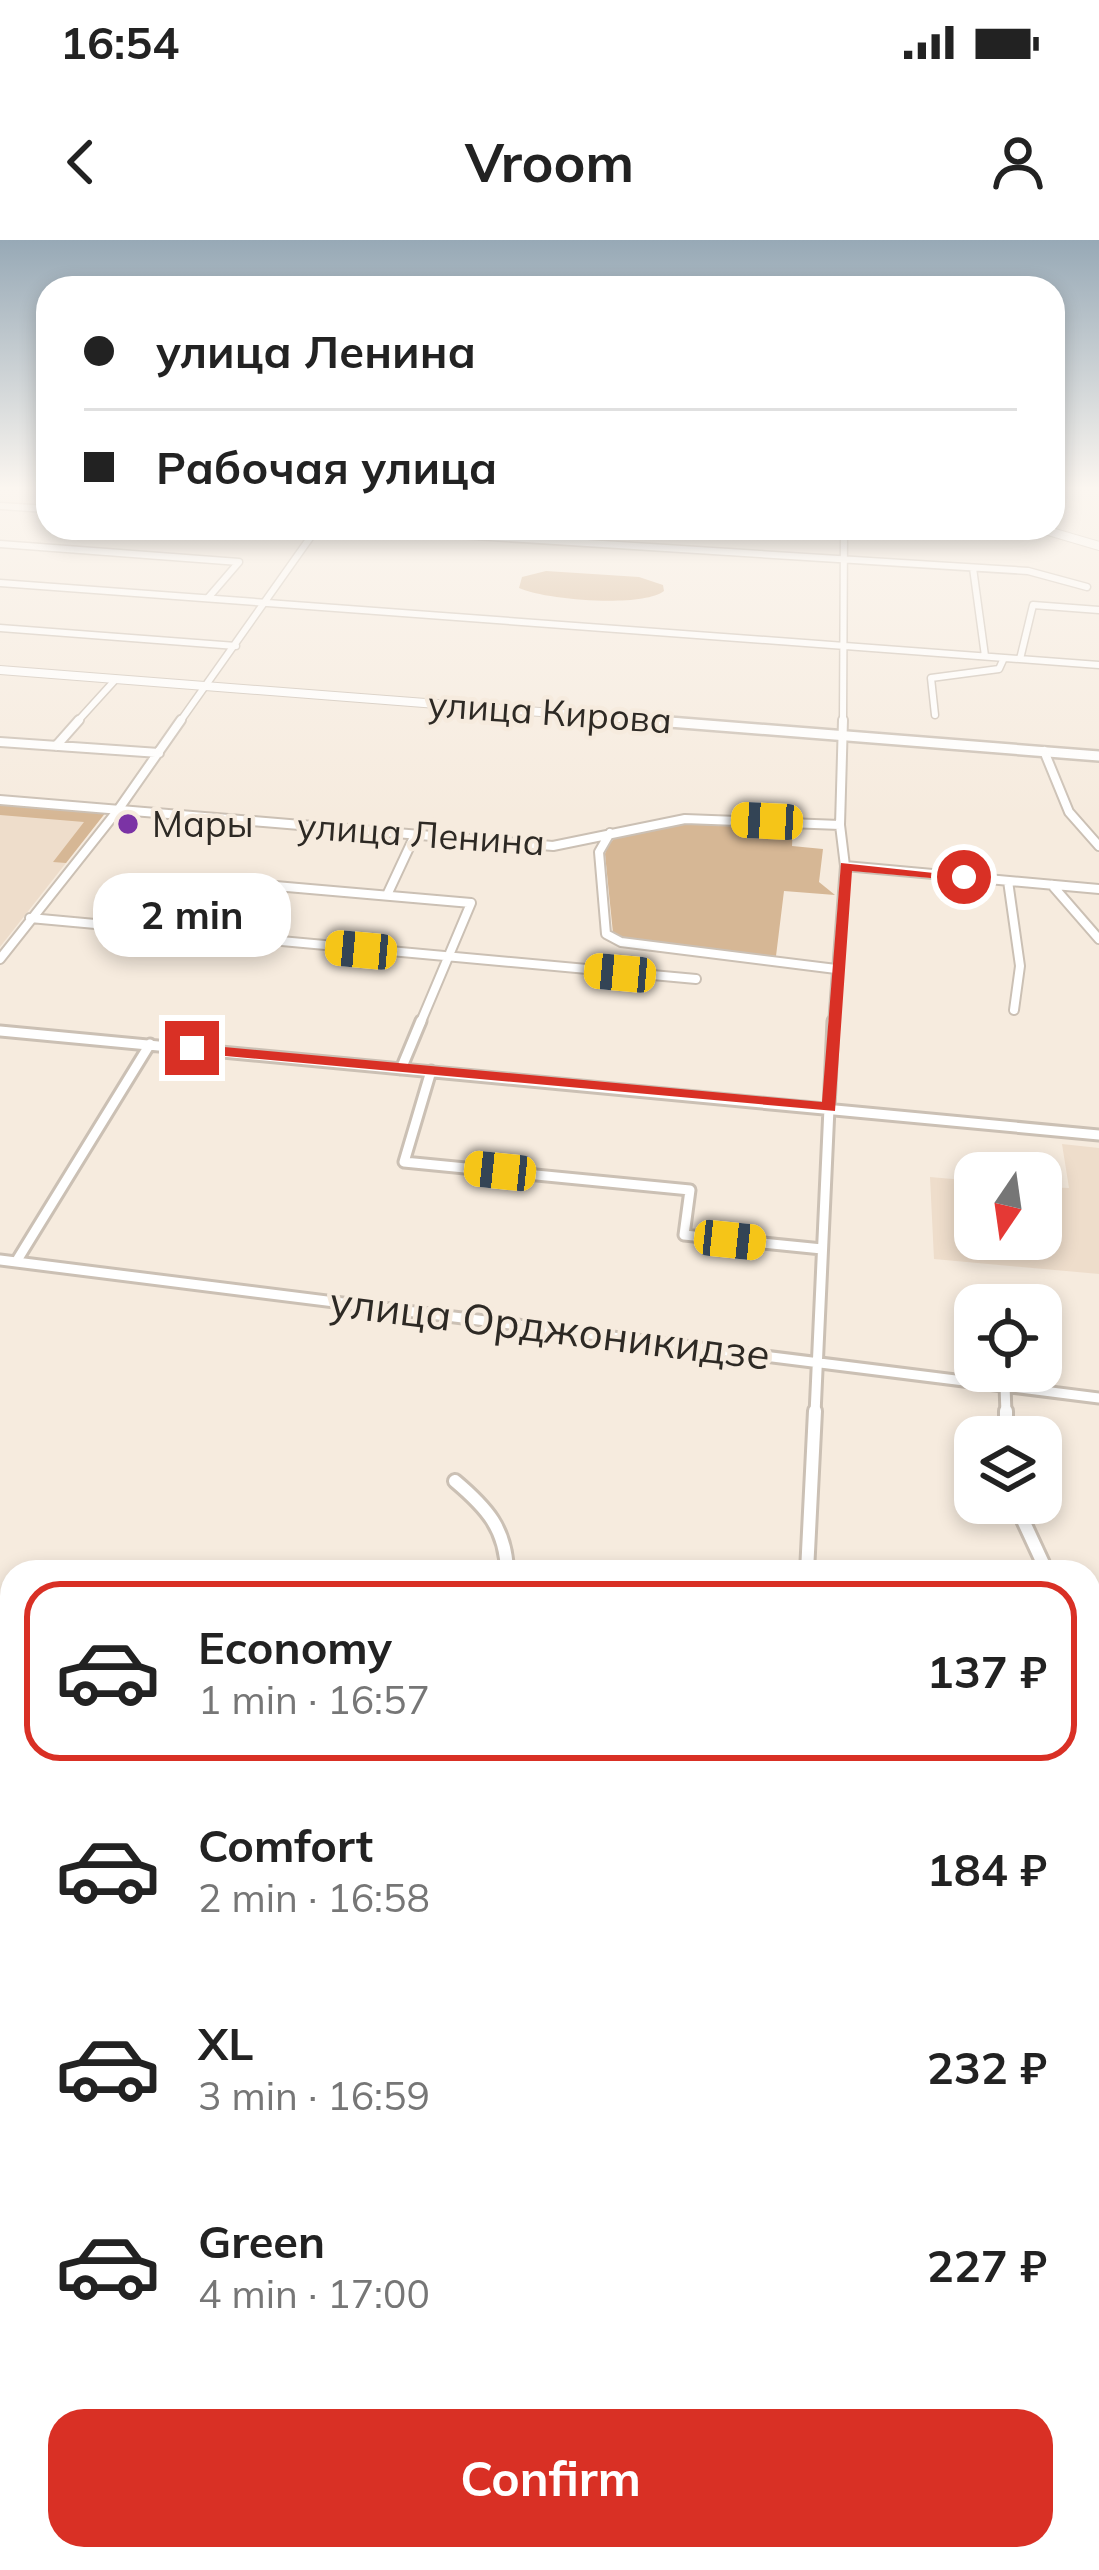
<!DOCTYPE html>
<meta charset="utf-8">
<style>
:root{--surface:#fff;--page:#f2f2f2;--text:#222;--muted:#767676;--line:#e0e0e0;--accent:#d93025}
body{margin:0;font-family:Mulish,sans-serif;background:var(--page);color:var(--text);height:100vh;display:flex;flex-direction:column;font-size:45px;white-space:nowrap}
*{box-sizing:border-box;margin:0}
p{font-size:39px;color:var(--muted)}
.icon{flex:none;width:66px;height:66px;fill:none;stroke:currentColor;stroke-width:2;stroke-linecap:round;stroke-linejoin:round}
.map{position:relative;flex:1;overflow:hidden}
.details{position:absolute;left:0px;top:1320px;width:1101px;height:1011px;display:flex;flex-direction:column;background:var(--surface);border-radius:36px 36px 0 0;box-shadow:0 6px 18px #0003}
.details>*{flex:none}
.guide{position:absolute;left:36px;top:36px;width:1029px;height:264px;border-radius:36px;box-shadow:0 6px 18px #0003;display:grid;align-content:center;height:264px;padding:0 48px;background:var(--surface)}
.needle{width:78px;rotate:193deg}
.controls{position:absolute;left:954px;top:912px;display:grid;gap:24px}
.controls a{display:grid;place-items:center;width:108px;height:108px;border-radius:24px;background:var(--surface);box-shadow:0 6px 18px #0003;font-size:60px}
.end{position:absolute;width:54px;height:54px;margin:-27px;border:15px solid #d93025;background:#fff;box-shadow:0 0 0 6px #fff}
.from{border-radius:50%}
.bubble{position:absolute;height:84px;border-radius:36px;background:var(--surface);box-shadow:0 6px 18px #0003;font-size:39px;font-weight:700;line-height:84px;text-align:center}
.car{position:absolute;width:36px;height:72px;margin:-36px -18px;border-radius:15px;box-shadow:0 0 9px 3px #0007;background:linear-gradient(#f5c518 24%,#345 0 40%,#f5c518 0 76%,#345 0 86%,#f5c518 0)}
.guide b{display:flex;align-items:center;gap:42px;height:114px;font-size:45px}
.guide b+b{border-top:3px solid var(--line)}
.guide i{width:30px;height:30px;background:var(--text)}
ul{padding:21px 0 0;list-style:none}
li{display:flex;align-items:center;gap:36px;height:180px;margin:0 24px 18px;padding:0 24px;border:6px solid transparent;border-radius:36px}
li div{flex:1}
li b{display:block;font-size:45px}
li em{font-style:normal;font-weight:700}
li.current{border-color:var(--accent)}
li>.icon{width:108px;height:108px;stroke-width:1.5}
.cta{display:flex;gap:24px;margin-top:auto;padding:24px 48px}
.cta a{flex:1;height:138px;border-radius:36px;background:var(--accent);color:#fff;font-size:48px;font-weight:700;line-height:138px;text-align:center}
.status{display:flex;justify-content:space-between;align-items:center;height:84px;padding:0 60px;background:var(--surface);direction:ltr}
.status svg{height:33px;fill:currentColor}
header{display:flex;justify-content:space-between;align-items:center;height:156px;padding:0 48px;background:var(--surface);font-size:54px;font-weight:700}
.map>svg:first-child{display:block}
</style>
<div class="status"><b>16:54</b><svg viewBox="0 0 49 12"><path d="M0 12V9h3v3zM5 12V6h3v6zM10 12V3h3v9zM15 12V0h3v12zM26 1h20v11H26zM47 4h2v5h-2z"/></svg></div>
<header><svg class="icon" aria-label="back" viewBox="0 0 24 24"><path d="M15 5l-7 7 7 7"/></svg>Vroom<svg class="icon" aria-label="person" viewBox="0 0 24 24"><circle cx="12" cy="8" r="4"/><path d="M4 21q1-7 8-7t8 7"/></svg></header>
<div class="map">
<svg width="1099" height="2330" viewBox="0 0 1099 2330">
<rect width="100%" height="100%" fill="#f6ebde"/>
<path fill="#eeddcb" d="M0 563 106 572 0 707Z
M1062 904 1099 908V1034L934 1019 930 937 975 941V999H1041V947L1069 948Z"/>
<path fill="#d6b795" d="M546 331 639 337 663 345 664 351C642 368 545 360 519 348L522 337Z
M0 563 106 572 66 623 53 622 84 582 0 575Z
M705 582 793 588 792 606 823 609 819 642 835 655 784 651 776 716 624 699 613 693 605 614C615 578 674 583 705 582Z"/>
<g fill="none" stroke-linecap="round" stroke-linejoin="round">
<path fill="#bf996b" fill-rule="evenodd" d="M0 1356H12V1378H0Z
M289 2319H331L335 2330H293Z"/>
<g stroke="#cbc0b4" stroke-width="9">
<path id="minor-far4" d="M0 266 48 269
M348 288 1028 331 1087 347
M0 304 239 322 208 358
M973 328 985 416
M0 343 1099 425
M0 388 236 406
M1020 419 1033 365 1099 370
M935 475 931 438 999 429 1004 418
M76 483 116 439
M179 483 317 288
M843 483 844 288"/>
</g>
<g stroke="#cbc0b4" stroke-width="12">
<path id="minor-far3" d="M0 502 159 513
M56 506 79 480
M1044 511 1069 572 1099 606
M0 560 553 606 685 579 840 585
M610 593 599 612 606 694 621 702 836 729
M845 626 1099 649
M1008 641 1020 726 1014 770
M1052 645 1099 699
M387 655 415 595
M30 678 696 739
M232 698 264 645 471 663 420 784
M0 719 118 570 181 480
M833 784 845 626 840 585 843 480"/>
</g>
<g stroke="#cbc0b4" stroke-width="15">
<path id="minor-far2" d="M0 791 1099 895
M401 829 421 781
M431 831 404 922 690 950 684 995 822 1009
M0 1020 1099 1158
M16 1022 150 804
M1005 1145 1006 1174
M815 1174 833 781"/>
</g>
<g stroke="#cbc0b4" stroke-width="18">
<path id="minor-far1" d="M1006 1171V1197
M455 1241C487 1268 506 1289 507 1332
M1015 1263 1047 1332
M807 1332 815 1171
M1089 1421 1099 1442
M0 1669 12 1662"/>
</g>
<g stroke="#cbc0b4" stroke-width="21">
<path id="minor" d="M1089 1866 1099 1862
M1089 1926 1099 2000
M0 1961 12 1954
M1089 2029 1099 2027
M0 2154 12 2145
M193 2319V2330
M394 2319 397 2330
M989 2319 990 2330
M758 2330 759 2319"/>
</g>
<g stroke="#cbc0b4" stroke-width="10">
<path id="tertiary-far1" d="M1038 288 1099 306
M0 430 682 483"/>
</g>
<g stroke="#cbc0b4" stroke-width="14">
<path id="tertiary" d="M644 480 1099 516"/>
</g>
<use href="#minor-far4" stroke="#fff" stroke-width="6"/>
<use href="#minor-far3" stroke="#fff" stroke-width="8"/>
<use href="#minor-far2" stroke="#fff" stroke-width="9"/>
<use href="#minor-far1" stroke="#fff" stroke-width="12"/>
<use href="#minor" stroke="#fff" stroke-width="15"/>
<use href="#tertiary-far1" stroke="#fff" stroke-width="8"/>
<use href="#tertiary" stroke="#fff" stroke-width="9"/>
</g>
<linearGradient id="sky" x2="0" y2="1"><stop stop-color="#97a9b6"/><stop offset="0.43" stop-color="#fbf6f0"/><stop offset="1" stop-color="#fbf6f0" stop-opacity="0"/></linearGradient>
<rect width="1099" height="576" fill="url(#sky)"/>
<path fill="#d93025" d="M841 623 971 637 964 641 852 631 835 871 192 813 184 808 192 804 822 862Z"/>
<circle fill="#7b33a5" stroke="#f6ebde" stroke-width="4.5" cx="128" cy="584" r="12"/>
<g text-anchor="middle" stroke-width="9" stroke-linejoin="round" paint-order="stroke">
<g font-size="36" fill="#2d2924" stroke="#f6ebde">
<text transform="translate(550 472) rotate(4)" y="13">улица Кирова</text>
<text transform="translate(421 594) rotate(4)" y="13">улица Ленина</text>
</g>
<g font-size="36" fill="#2d2924" stroke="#f6ebde" text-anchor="start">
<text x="152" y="597">Мары</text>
</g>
<g font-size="42" fill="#2d2924" stroke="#f6ebde">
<text transform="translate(550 1088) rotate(7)" y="15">улица Орджоникидзе</text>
</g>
</g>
</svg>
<div class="controls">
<a><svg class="needle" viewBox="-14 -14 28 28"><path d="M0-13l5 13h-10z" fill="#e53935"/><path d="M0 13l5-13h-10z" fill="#767676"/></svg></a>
<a><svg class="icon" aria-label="locate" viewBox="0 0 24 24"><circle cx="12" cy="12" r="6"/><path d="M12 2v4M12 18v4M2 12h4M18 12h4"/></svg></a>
<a><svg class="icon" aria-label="layers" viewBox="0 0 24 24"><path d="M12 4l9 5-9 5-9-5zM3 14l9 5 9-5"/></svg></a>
</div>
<i class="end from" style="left:964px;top:637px"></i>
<i class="end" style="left:192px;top:808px"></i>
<div class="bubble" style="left:93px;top:633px;width:198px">2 min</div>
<i class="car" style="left:767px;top:581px;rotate:273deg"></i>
<i class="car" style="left:361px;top:710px;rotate:275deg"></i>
<i class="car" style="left:620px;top:733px;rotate:275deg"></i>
<i class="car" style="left:500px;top:931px;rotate:276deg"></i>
<i class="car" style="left:730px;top:1000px;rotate:96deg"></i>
<div class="guide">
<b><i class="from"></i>улица Ленина</b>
<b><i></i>Рабочая улица</b>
</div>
<section class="details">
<ul>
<li class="current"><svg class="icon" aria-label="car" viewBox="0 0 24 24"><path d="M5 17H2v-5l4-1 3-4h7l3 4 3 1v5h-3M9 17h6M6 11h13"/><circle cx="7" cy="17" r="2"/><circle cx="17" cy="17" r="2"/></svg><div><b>Economy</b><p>1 min · 16:57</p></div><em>137 ₽</em></li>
<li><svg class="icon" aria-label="car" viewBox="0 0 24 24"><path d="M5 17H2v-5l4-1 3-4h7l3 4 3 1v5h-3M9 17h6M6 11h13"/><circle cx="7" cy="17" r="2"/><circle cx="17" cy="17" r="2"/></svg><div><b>Comfort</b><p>2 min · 16:58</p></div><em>184 ₽</em></li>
<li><svg class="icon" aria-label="car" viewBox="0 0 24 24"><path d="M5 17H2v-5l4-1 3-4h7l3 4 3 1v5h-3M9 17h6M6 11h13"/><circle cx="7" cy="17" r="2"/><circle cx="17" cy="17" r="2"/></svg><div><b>XL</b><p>3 min · 16:59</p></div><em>232 ₽</em></li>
<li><svg class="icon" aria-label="car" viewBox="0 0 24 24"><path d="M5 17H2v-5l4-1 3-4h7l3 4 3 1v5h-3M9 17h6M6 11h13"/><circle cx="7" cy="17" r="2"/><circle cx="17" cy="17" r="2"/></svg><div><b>Green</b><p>4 min · 17:00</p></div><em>227 ₽</em></li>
</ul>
<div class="cta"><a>Confirm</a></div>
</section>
</div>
